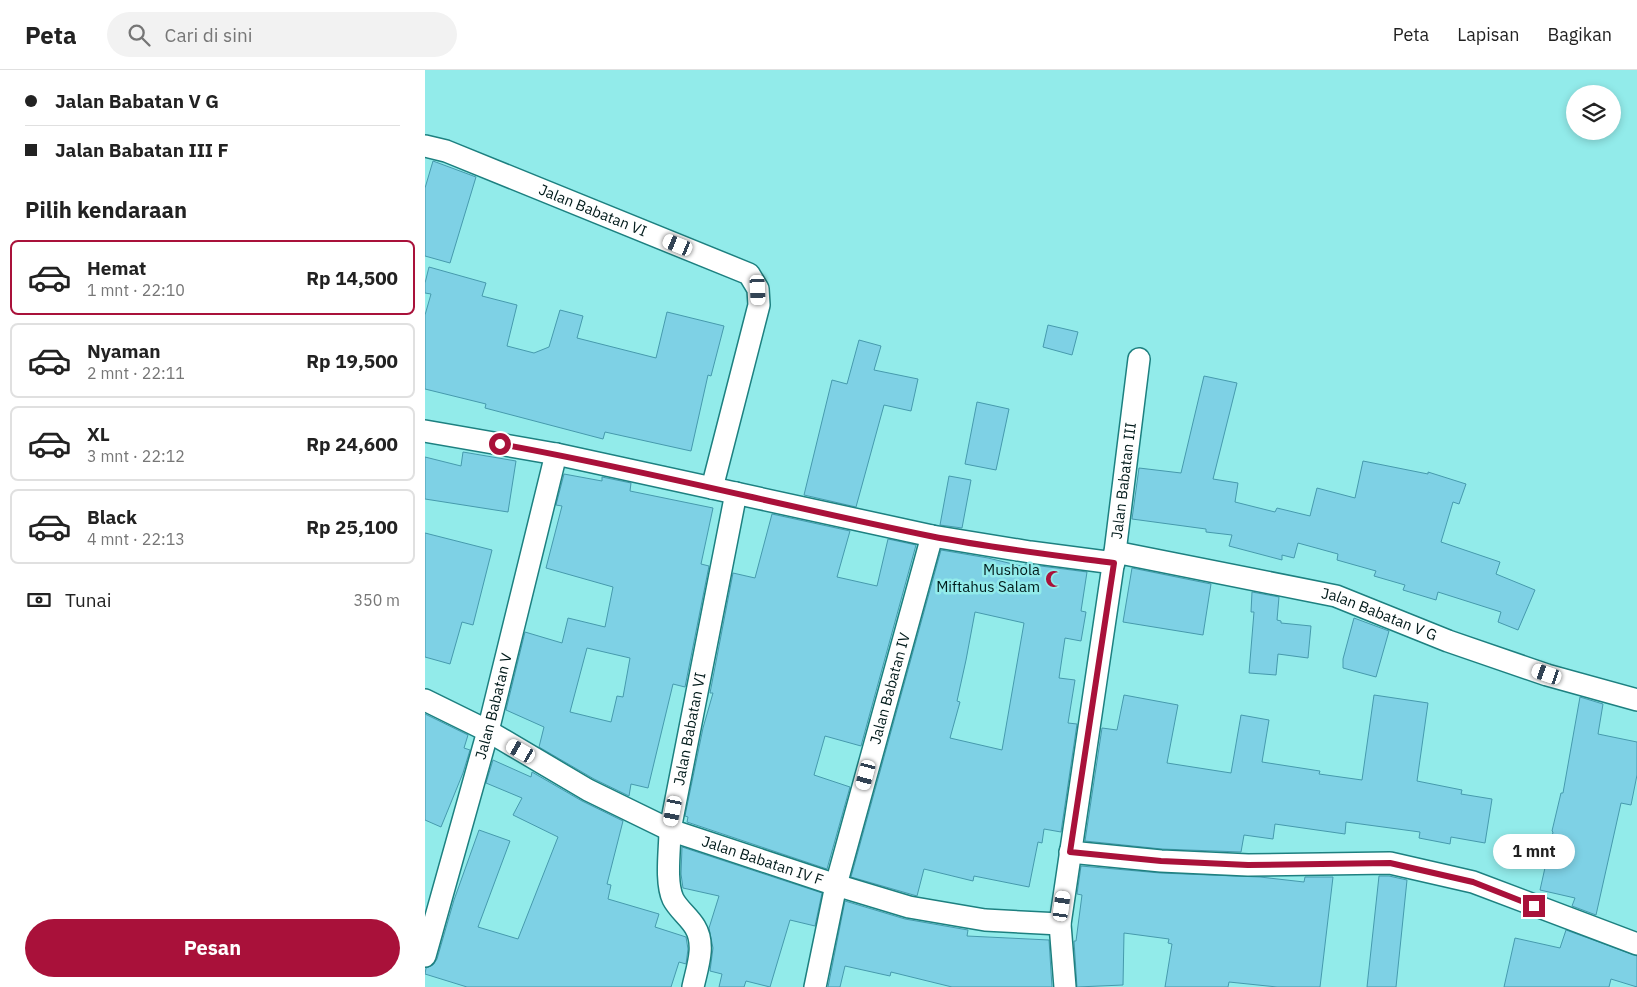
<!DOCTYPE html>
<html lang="id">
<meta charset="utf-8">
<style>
:root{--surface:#fff;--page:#f2f2f2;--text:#222;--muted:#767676;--line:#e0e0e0;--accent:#a9113a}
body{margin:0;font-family:"IBM Plex Sans",sans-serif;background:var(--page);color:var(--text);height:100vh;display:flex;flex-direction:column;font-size:19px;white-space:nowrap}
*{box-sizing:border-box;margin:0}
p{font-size:16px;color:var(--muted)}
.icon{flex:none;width:28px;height:28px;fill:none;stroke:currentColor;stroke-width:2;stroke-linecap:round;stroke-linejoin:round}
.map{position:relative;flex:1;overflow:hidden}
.details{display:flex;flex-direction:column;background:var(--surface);width:425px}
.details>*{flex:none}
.hud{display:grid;align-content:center;height:110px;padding:0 25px;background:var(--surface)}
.tools{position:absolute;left:1141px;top:15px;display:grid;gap:10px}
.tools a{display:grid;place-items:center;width:55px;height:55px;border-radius:50%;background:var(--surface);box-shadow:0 2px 8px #0003;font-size:25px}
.end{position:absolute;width:22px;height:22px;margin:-11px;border:6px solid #a9113a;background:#fff;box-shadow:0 0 0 2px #fff}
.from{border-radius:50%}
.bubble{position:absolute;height:35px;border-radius:18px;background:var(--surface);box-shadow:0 2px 8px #0003;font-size:16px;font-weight:700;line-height:35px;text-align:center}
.car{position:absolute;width:15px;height:30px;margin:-15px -8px;border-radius:6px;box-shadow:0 0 4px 1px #0007;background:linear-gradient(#fff 24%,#345 0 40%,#fff 0 76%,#345 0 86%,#fff 0)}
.hud b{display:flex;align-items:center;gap:18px;height:48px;font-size:19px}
.hud b+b{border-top:1px solid var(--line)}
.hud i{width:12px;height:12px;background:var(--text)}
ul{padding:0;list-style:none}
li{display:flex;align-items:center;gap:15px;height:75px;margin:0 10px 8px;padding:0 15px;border:2px solid var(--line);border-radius:8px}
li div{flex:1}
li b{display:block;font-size:19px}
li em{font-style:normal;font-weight:700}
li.on{border-color:var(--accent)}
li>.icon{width:45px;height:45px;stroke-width:1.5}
h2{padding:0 25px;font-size:22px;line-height:60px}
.pay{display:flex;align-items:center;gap:12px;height:55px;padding:0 25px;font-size:19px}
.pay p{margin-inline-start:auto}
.action{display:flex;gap:10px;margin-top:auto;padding:10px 25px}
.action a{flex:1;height:58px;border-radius:30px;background:var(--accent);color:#fff;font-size:20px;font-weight:700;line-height:58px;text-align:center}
header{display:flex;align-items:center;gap:30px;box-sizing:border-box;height:70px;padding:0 25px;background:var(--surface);border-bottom:1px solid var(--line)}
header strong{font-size:24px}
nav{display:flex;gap:28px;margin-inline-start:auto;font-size:18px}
.search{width:350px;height:45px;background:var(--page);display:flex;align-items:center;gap:12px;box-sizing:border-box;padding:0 18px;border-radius:28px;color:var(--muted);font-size:19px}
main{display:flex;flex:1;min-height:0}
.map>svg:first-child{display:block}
</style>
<header>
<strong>Peta</strong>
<div class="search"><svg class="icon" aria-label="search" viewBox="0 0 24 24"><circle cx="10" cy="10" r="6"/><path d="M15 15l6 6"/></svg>Cari di sini</div>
<nav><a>Peta</a><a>Lapisan</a><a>Bagikan</a></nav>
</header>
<main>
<section class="details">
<div class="hud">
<b><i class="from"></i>Jalan Babatan V G</b>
<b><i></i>Jalan Babatan III F</b>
</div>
<h2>Pilih kendaraan</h2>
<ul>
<li class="on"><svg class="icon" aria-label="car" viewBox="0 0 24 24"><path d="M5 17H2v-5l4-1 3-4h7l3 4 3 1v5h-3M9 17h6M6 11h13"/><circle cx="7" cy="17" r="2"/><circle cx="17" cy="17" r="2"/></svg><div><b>Hemat</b><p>1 mnt · 22:10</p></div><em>Rp 14,500</em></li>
<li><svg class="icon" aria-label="car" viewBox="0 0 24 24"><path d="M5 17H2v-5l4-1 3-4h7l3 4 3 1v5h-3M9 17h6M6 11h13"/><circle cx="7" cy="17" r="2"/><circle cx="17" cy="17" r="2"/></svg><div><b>Nyaman</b><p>2 mnt · 22:11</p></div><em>Rp 19,500</em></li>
<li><svg class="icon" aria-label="car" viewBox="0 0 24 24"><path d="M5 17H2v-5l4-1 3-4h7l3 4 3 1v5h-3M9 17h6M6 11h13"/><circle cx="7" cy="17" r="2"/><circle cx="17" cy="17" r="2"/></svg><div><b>XL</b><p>3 mnt · 22:12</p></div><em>Rp 24,600</em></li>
<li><svg class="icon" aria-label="car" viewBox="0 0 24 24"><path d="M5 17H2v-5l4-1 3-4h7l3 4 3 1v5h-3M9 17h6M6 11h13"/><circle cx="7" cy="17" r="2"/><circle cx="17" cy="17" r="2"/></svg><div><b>Black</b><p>4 mnt · 22:13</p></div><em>Rp 25,100</em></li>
</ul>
<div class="pay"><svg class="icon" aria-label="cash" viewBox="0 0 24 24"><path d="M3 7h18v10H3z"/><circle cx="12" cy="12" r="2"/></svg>Tunai<p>350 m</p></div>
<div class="action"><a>Pesan</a></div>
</section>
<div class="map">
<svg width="1212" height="917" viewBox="0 0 1212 917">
<rect width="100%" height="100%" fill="#92ebea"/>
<path fill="#7ed1e5" stroke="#469aad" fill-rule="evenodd" d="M8 91 51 107 25 193 0 186V118Z
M4 197 61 213 57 226 92 235 82 276 109 283 124 277 135 240 158 246 152 268 231 288 242 242 299 256 286 306 283 305 266 381 180 362 178 369 60 338 61 334 0 319V245L6 224 0 223V213Z
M623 255 653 262 647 285 618 277Z
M434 270 456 276 449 300 493 309 486 341 459 335 431 437 379 425 407 310 422 314Z
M779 306 812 313 788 409 813 413 810 432 850 442 852 438 885 446 892 418 930 428 938 391 1003 404V402L1041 414 1034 434 1028 432 1016 472 1075 492 1071 504 1110 520 1093 560 1073 552 1076 542 1013 522 1011 530 978 520 980 515 949 506 951 501 912 490 913 484 873 473 869 488 857 485V490L804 476 807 465 781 462V459L707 449 714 398 756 403Z
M552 332 584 339 571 400 540 394Z
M38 382 91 391 83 442 0 429V387L36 396Z
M139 404 177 411V407L206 413 205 421 288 438 276 494 284 496 260 617 248 614 223 718 206 714 204 726 169 709 114 677 119 657 81 640 100 562 137 573 143 548 180 557 188 517 121 498 137 436 131 435ZM162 578 205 588 198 627 192 626 186 652 145 642Z
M524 406 546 410 537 458 515 455Z
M347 444 425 461 412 507 452 516 463 469 491 475 436 676 400 666 389 705 425 717 402 799 262 752 263 747 260 746 278 658 288 623H285L308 503 330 508Z
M0 463 67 480 48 555 37 552 25 594 0 587Z
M516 480 563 488 600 497V494L662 502 656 541 661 542 656 571 640 568 634 608 650 610 643 653 652 654 636 762 619 759 617 773 613 772 604 817 549 806 548 811 499 799 492 826 426 807ZM550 542 599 553 577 680 525 668 535 632 532 631 541 590Z
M707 498 786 514 778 565 698 552Z
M827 522 854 527 852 550 856 551V553L886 556 883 588 853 584 851 605 824 603 829 542H826Z
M929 548 964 561 951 607 918 598V589Z
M699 625 753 635 742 693 806 703 816 645 844 650 837 692 895 701 894 704 937 710 949 625 1003 633 992 711 1037 720 1036 724 1067 729 1060 773 1026 767 1025 774 994 768 995 762 921 752 920 764 850 754 848 769 819 765 816 782 737 779 660 771 677 658 692 660Z
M1155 627 1178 634 1173 664 1212 672V705L1206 735 1196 733 1171 845 1147 836 1150 828 1115 820 1128 762 1127 761 1136 723H1138Z
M0 644 43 665 39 678 45 680 38 703 16 757 0 750Z
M68 690 106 707 107 702 157 731 198 751 182 814 186 815 183 829 234 844 230 857 261 867 263 879 261 894 254 892 246 917H42L0 904 1 898 8 895 12 889 29 830 54 760 85 771 53 857 93 869 133 767 88 745 97 728 61 713Z
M257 777 397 823 390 856 365 850 345 917 321 911 319 917H294L297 904 285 901 288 878 284 858 294 826 258 818 256 804Z
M656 796 735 803 835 807 879 812 880 807H908L895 917H852L804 912 803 917H740L747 874 743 873 744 869 699 863 698 915 652 917 649 871H651L657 825 652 824Z
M954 806H964L982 810 971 917H942Z
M420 831 480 849 543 860 542 866 624 870 627 917H527L466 902 465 906 420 896 415 917H403Z
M1141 860 1212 886V917L1186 909 1184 917H1079L1090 868 1135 878Z"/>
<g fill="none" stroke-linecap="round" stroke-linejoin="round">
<g stroke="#1d8080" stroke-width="24">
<g id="minor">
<path id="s1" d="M0 76 21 81 324 204 333 219 334 235 287 418"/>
<path d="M0 361 131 384 507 466 605 482 689 493"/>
<path id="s2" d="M690 482 911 526 1023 571 1122 605 1212 630"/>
<path id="s3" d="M0 630 63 661 163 720 245 760 411 815 484 837 560 850 635 854"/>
<path d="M645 782 736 791 823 795 965 793 1048 812 1212 874"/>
<path id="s4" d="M0 886 63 661 131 384"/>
<path id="s5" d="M268 917C272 898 281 875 270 857 264 847 253 839 248 829 240 812 245 779 245 760L311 423"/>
<path id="s6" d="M390 917 411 815 507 466"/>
<path id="s7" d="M640 917 635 854 690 482 714 289"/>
</g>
</g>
<use href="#minor" stroke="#fff" stroke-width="21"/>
</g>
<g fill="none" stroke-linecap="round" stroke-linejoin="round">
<path stroke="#a9113a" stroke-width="6" d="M75 374C220 400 362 437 505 466 566 478 627 485 689 493L645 782 736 791 823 795 965 793 1048 812 1109 836"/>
</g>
<defs>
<g id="mosque-bare" transform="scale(1.35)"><path d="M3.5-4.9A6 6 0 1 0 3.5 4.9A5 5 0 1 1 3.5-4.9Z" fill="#a9113a" stroke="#92ebea" stroke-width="2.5" paint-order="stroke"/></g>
</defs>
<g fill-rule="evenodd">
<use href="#mosque-bare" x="629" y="509"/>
</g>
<g text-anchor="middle" stroke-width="5" stroke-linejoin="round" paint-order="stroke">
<g font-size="15" fill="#001a1a" stroke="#92ebea">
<text dy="5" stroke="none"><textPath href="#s1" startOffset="180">Jalan Babatan VI</textPath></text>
<text dy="5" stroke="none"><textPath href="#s7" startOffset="511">Jalan Babatan III</textPath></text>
<text dy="5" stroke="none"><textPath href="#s2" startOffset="272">Jalan Babatan V G</textPath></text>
<text dy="5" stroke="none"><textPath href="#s6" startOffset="308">Jalan Babatan IV</textPath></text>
<text dy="5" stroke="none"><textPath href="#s4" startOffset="259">Jalan Babatan V</textPath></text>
<text dy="5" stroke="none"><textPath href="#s5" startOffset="270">Jalan Babatan VI</textPath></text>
<text dy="5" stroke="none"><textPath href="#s3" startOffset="375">Jalan Babatan IV F</textPath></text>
</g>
<g font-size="15" fill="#001a1a" stroke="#92ebea" text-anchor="end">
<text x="615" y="505">Mushola<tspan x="615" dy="17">Miftahus Salam</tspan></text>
</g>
</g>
</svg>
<div class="tools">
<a><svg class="icon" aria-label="layers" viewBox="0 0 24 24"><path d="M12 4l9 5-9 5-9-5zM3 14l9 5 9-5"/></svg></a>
</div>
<i class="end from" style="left:75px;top:374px"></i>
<i class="end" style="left:1109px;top:836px"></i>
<div class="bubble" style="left:1068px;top:764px;width:82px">1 mnt</div>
<i class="car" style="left:253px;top:175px;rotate:292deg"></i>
<i class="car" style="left:333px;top:220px;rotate:177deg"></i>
<i class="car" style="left:1122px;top:604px;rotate:289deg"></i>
<i class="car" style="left:96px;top:681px;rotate:300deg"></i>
<i class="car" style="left:441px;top:705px;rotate:195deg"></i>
<i class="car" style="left:248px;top:741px;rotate:191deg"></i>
<i class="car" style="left:637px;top:836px;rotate:8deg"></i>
</div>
</main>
